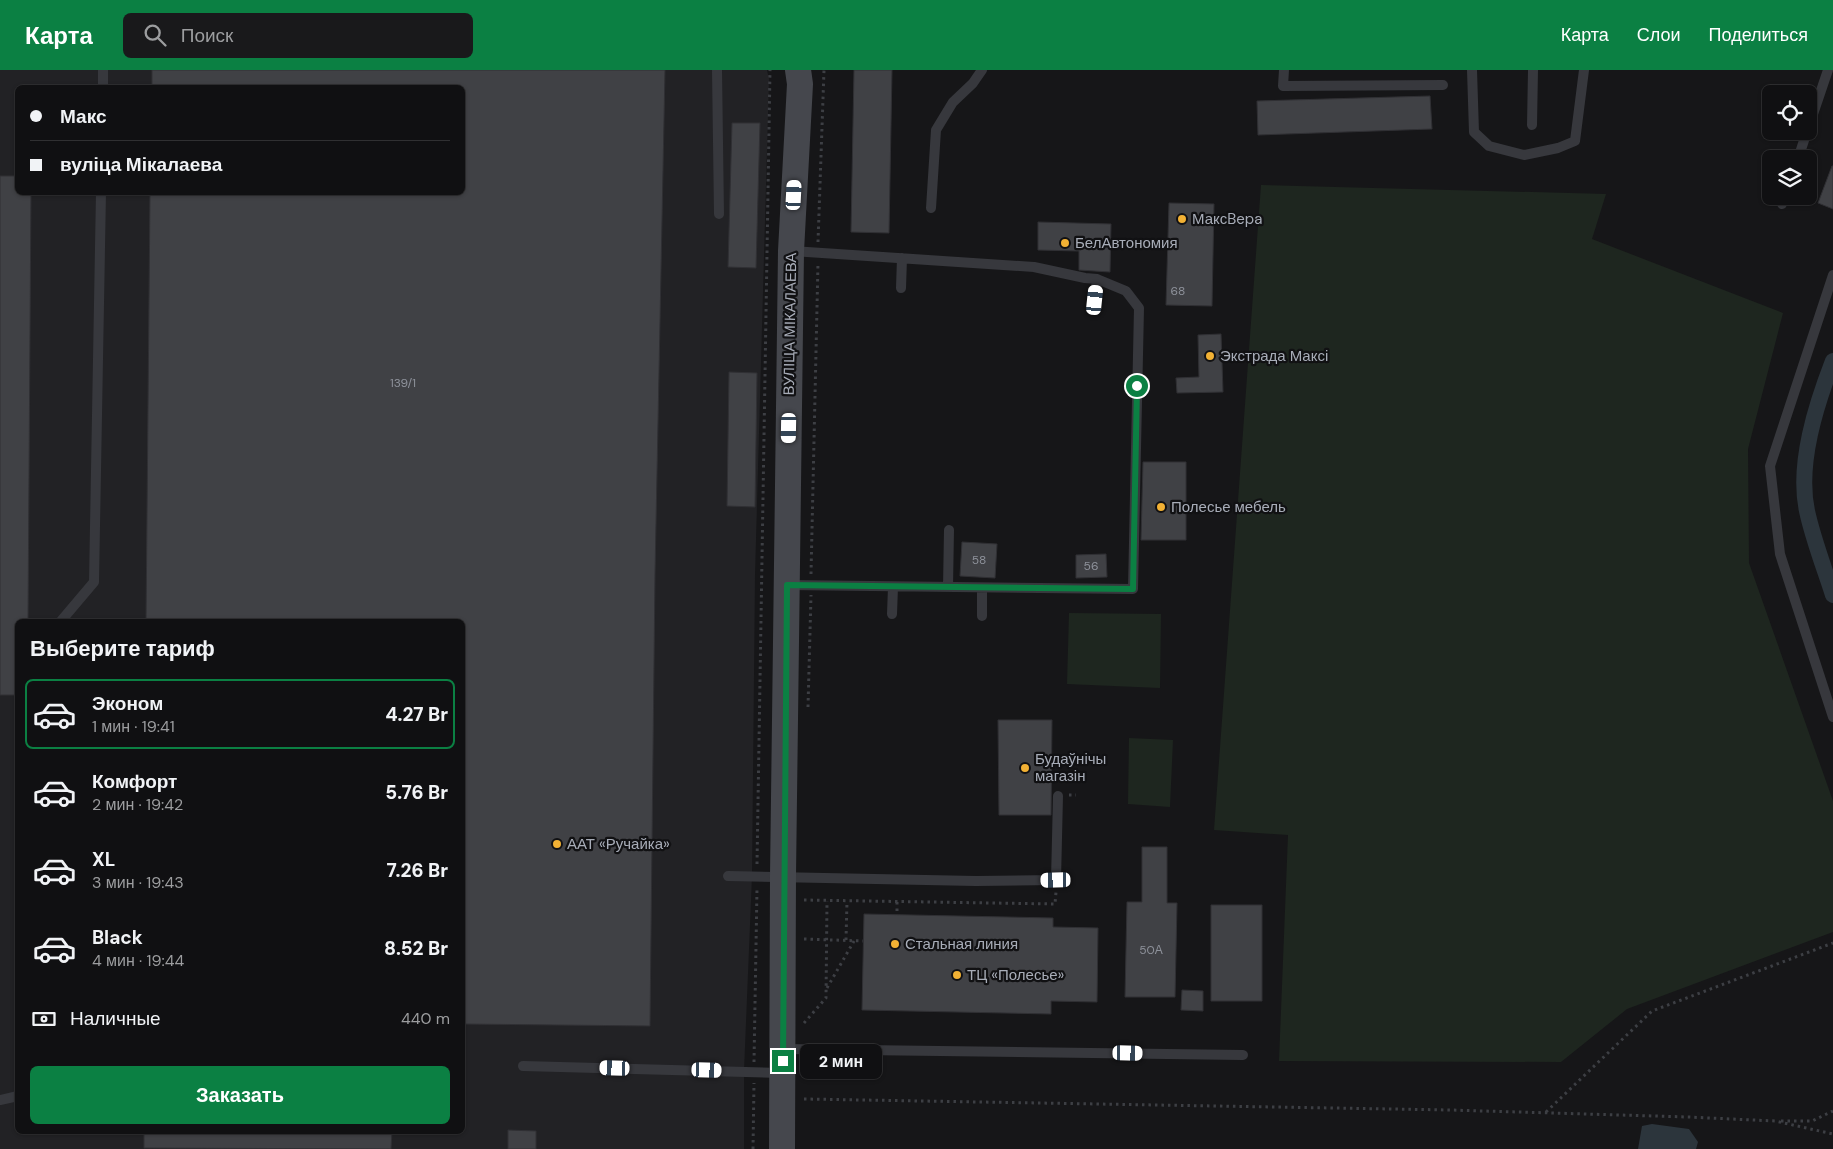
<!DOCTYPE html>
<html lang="ru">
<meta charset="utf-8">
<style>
:root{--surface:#101012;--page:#19191b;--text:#f1f3f6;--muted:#9c9d9f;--line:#303032;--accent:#0b8043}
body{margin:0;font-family:"DM Sans",sans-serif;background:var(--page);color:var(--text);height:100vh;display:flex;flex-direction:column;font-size:19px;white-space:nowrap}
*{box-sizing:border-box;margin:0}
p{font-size:16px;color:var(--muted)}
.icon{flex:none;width:28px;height:28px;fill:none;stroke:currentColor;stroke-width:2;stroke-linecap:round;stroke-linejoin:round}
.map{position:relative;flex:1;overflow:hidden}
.drawer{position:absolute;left:15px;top:549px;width:450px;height:515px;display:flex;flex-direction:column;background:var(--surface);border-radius:8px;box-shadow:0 1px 4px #0004,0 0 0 1px var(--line)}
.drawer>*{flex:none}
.banner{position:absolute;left:15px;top:15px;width:450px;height:110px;border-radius:8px;box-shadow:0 1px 4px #0004,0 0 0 1px var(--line);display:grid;align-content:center;height:110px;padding:0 15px;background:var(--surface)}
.fabs{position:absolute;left:1762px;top:15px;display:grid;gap:10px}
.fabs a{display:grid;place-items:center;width:55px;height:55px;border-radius:8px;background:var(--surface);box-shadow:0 1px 4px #0004,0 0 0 1px var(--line);font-size:25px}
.end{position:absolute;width:22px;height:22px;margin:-11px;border:6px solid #0b8043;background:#fff;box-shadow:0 0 0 2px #fff}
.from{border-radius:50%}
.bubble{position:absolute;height:35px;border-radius:8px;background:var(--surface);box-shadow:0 1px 4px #0004,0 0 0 1px var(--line);font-size:16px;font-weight:800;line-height:35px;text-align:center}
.car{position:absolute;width:15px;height:30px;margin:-15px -8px;border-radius:6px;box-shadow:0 0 4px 1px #0007;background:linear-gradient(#fff 24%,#345 0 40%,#fff 0 76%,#345 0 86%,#fff 0)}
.banner b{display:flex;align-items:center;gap:18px;height:48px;font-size:19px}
.banner b+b{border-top:1px solid var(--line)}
.banner i{width:12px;height:12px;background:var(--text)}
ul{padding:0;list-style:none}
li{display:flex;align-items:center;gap:15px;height:70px;margin:0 10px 8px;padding:0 5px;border:2px solid transparent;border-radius:8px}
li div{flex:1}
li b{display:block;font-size:19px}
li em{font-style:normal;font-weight:800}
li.selected{border-color:var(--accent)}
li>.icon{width:45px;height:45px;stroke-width:1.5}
h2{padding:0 15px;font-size:22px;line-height:60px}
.pay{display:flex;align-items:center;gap:12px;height:55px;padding:0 15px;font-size:19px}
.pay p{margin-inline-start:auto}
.action{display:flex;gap:10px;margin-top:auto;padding:10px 15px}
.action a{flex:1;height:58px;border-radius:8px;background:var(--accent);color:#fff;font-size:20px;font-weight:800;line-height:58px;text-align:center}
header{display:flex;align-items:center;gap:30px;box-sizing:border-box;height:70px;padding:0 25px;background:var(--accent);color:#fff}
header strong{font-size:24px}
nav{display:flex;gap:28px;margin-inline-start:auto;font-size:18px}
.search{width:350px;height:45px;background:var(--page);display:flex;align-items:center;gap:12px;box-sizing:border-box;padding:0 18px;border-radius:8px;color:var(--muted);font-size:19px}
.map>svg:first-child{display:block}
</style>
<header>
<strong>Карта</strong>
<div class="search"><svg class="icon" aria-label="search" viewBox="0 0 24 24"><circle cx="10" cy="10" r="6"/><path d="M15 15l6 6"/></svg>Поиск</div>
<nav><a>Карта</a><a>Слои</a><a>Поделиться</a></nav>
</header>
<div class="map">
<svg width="1833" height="1079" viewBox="0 0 1833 1079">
<rect width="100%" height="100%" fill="#161618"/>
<path fill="#222225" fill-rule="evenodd" d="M0 0H767L769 9 755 505 752 806 744 1001V1079H0ZM18 18H462V122H18ZM18 551H462V1061H18Z"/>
<path fill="#1e261f" d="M1261 115 1606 124 1592 169 1783 243 1748 379 1749 493 1833 731V862L1627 939 1561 992 1279 991 1288 765 1214 760Z
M1069 543 1161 544 1160 618 1067 614Z
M1129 668 1173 670 1170 737 1128 734Z"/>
<path fill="#2c353c" d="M1652 1054 1689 1059 1698 1072 1696 1079H1638L1642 1056Z"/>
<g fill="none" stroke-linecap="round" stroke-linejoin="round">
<path stroke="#2c353c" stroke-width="16" d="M1833 291C1816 335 1797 394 1807 441 1813 469 1824 497 1833 525"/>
</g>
<path fill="#404145" stroke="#303034" d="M152 0H665L655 504 650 956 462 954V551H146L150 122H462V18H152Z
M854 0H892L889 163 851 162Z
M1430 26 1432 59 1258 65 1257 31Z
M732 53H760L756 198 728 197Z
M1832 96H1833V139L1818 133Z
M0 106H18V122H31L28 551H18V625H0Z
M1169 133 1214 134 1212 236 1166 235Z
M1038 152 1111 154 1110 202 1079 200V181L1038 180Z
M1221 264 1223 322 1177 323 1176 308 1199 307 1198 265Z
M729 302 757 303 755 437 727 436Z
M1143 392H1186V470H1141Z
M962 472 997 474 995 508 960 506Z
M1106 484 1107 507 1076 508V485Z
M998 650H1052L1051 745H999Z
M1142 777H1167V833H1177L1175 927H1125L1127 832H1142Z
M1211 835H1262V931H1211Z
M864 844 1053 848V857L1098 858 1097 932 1051 931V944L862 940Z
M1182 920 1203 921V941L1181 940Z
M508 1060 536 1061V1079H508Z
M144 1061H392L391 1079 144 1078Z"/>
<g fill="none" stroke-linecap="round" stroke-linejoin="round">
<path stroke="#3d3f44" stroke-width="3" stroke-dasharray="2.5 4" stroke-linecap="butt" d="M818 172 824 0
M811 504 818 193
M808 637 811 525
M1069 725H1076
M757 794 770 0
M804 830 1055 834 1056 822
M897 832V845
M804 869 863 871
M846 870 847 831
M827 918 854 871
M804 953 826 928 827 831
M754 992 757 818
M804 1029 1450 1040 1688 1047 1775 1051 1833 1064
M1546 1042 1652 941 1833 873
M1781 1051H1812L1833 1041
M753 1079 754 1013"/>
<path stroke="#37383d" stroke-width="10" d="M717 0 719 144
M1284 0 1283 16 1443 15
M1472 0 1474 62 1489 76 1524 85 1558 78 1575 71 1584 0
M103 18V0
M1532 55 1533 0
M1809 56 1828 0
M1798 89 1807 61
M1782 134 1785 126
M931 138 936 60 953 32 973 13 982 0
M1833 205 1770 396 1780 484 1833 647
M901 218 902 188
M1095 230 1097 209
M788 515 1133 519 1139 238 1126 221 1097 209 1085 208 1034 197 792 181
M948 517 949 460
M892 544 893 517
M982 546V518
M61 551 94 512 101 122
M728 806 976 811 1056 810 1058 726
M783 979 1243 985
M523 996 782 1003
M0 1030 18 1026"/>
<path stroke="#45474d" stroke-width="26" d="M782 1079 783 806 791 181 800 14 798 0"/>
</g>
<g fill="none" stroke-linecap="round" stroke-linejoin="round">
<path stroke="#0b8043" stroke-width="6" d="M783 991 787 515 1133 519 1137 316"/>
</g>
<g fill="#f2b134" stroke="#111113" stroke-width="2">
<circle cx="1182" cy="149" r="5"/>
<circle cx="1065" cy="173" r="5"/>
<circle cx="1210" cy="286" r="5"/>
<circle cx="1161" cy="437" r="5"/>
<circle cx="1025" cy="698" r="5"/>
<circle cx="557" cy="774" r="5"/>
<circle cx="895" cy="874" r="5"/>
<circle cx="957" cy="905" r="5"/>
</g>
<g text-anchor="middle" stroke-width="4.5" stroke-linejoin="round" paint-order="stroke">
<g font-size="12" fill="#8e929b">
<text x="1178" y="225">68</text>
<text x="403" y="317">139/1</text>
<text x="979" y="494">58</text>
<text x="1091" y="500">56</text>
<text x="1151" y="884">50А</text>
</g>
<g font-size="15" fill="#a8adb8" stroke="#111113" text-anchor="start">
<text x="1192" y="154">МаксBepa</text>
<text x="1075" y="178">БелАвтономия</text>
<text x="1220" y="291">Экстрада Максі</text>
<text x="1171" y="442">Полесье мебель</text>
<text x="1035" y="694">Будаўнічы<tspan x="1035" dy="17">магазін</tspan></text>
<text x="567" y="779">ААТ «Ручайка»</text>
<text x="905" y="879">Стальная линия</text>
<text x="967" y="910">ТЦ «Полесье»</text>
</g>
<g font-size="15" fill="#a8adb8" stroke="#111113">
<text transform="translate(790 254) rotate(-89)" y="5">ВУЛІЦА МІКАЛАЕВА</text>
</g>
</g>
</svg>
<div class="fabs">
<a><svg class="icon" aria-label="locate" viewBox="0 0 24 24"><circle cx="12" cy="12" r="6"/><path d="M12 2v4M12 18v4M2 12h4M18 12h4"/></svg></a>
<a><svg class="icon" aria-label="layers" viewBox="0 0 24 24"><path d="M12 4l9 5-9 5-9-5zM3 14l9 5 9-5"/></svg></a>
</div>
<i class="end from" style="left:1137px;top:316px"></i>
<i class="end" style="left:783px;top:991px"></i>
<div class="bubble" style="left:800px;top:974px;width:82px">2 мин</div>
<i class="car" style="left:794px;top:125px;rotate:3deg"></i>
<i class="car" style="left:1095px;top:230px;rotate:6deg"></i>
<i class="car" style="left:789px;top:358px;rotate:181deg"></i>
<i class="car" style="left:1056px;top:810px;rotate:269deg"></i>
<i class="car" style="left:1128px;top:983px;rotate:91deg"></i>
<i class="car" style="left:615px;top:998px;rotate:272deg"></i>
<i class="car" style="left:707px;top:1000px;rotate:92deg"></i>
<div class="banner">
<b><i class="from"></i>Макс</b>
<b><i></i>вуліца Мікалаева</b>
</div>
<section class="drawer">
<h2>Выберите тариф</h2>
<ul>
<li class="selected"><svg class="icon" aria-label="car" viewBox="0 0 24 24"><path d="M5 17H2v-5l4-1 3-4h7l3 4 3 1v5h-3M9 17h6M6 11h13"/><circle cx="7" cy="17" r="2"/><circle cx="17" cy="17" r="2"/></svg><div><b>Эконом</b><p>1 мин · 19:41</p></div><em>4.27 Br</em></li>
<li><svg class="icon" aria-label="car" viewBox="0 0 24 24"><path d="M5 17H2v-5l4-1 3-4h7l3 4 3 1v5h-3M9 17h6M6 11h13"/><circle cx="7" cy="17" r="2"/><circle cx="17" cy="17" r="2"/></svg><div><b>Комфорт</b><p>2 мин · 19:42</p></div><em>5.76 Br</em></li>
<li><svg class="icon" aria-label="car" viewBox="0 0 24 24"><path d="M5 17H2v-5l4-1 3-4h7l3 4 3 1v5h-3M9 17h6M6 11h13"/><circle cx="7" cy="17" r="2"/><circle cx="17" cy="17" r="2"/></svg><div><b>XL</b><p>3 мин · 19:43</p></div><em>7.26 Br</em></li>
<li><svg class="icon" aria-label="car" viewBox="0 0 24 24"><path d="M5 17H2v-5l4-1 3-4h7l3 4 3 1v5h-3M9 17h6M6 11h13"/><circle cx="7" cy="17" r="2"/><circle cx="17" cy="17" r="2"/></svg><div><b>Black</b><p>4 мин · 19:44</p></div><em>8.52 Br</em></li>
</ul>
<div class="pay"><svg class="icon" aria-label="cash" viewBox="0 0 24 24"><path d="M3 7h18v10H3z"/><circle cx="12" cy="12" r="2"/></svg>Наличные<p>440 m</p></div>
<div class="action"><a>Заказать</a></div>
</section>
</div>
